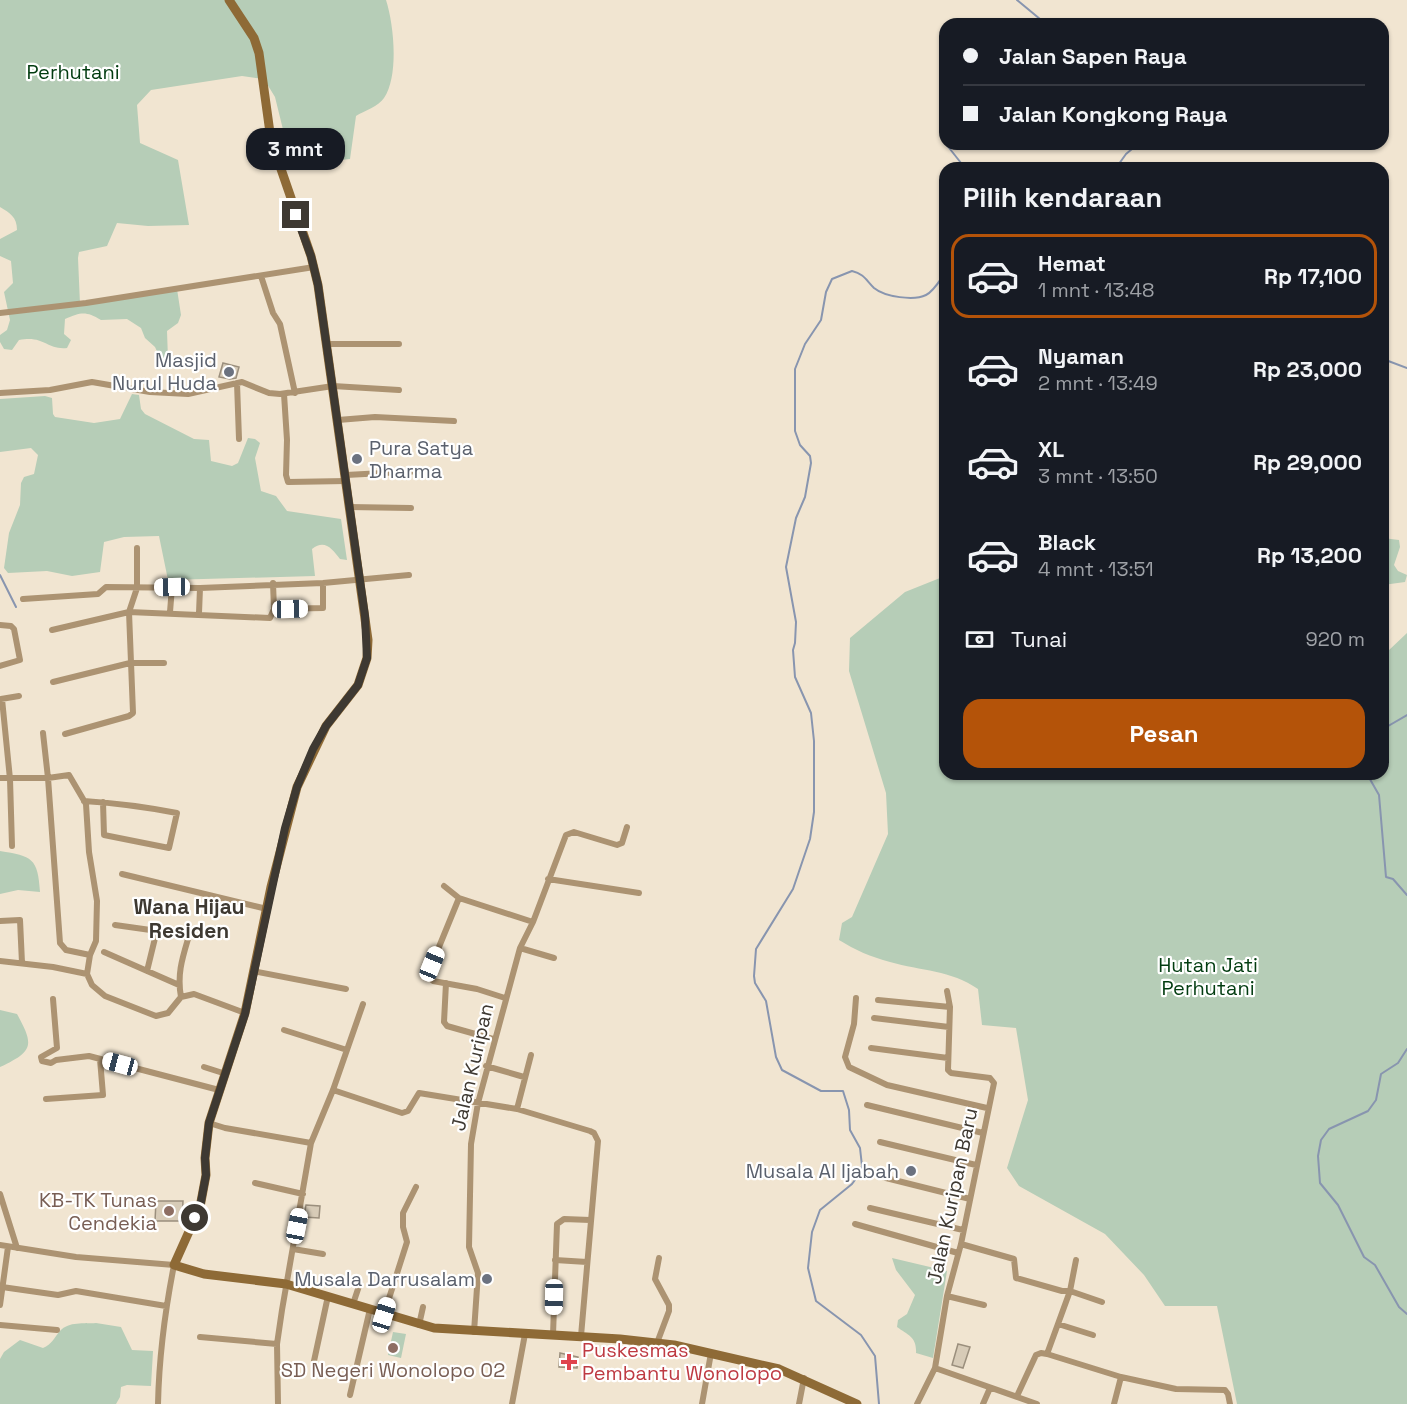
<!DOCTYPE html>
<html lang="id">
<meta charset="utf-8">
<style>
:root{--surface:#171b24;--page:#20242c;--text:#f1f3f6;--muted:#9ea1a6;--line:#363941;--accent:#b45309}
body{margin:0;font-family:"Space Grotesk",sans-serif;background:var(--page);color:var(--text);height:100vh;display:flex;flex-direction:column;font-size:22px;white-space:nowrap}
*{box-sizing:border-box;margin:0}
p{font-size:20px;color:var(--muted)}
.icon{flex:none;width:33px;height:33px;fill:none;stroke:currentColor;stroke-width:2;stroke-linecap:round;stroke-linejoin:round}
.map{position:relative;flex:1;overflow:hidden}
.sheet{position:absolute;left:939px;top:162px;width:450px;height:618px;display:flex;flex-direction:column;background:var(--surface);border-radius:18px;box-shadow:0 2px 4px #0004}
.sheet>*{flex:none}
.hud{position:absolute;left:939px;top:18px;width:450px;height:132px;border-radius:18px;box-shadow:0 2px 4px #0004;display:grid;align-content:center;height:132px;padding:0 24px;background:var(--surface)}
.end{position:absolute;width:27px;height:27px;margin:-14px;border:8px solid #3e3932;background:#fff;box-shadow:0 0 0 3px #fff}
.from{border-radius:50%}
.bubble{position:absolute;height:42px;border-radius:18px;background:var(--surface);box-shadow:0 2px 4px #0004;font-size:20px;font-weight:700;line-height:42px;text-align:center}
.car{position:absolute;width:18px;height:36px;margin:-18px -9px;border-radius:8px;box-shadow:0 0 4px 2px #0007;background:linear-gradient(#fff 24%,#345 0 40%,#fff 0 76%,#345 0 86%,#fff 0)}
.hud b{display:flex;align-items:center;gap:21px;height:57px;font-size:22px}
.hud b+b{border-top:2px solid var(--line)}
.hud i{width:15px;height:15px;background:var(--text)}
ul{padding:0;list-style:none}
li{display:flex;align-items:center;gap:18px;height:84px;margin:0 12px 9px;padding:0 12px;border:3px solid transparent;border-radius:18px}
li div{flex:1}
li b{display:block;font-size:22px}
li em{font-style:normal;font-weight:700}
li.on{border-color:var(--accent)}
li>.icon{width:54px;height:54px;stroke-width:1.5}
h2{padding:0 24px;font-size:27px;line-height:72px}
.pay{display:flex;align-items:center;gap:15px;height:66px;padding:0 24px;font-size:22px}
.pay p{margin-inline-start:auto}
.cta{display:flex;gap:12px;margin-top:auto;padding:12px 24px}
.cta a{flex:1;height:69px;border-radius:18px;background:var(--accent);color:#fff;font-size:24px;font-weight:700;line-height:69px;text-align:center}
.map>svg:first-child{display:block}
</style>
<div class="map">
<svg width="1407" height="1404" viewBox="0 0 1407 1404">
<rect width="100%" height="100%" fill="#f1e5d1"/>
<path fill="#b6cdb7" d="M0 0H386C394 25 399 76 384 98 379 106 364 111 356 116L350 159 312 163 290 158 275 97 264 79 242 76 151 90 137 105 140 143 178 160 189 225 148 226 117 223 107 246 79 252 78 258 80 304 177 289 181 315 178 323 167 331 168 359 161 360 155 347 145 338 141 328 127 319 101 320C86 311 81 312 65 319L64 334 71 340 67 348C46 350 45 335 19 340L12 350 4 349 0 342V335L7 330 10 320 4 292 13 283 11 261 0 256V239L17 230C17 217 10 213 0 207Z
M132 394 139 395 141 409 145 414 194 439 209 440 211 461 232 466 238 463 248 438 255 439 260 443 255 458 261 491 276 496 287 511 341 519 347 560 340 559C332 549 325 539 312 549L315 576 168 580 159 536 124 537 104 542 100 572 72 576 47 571 8 573 4 568 9 533 20 505 21 483 24 477 34 474 38 455 31 448 0 452V399L45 396 52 398 53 414 55 417 94 423 120 419Z
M1383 538 1399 540 1400 547 1394 565 1398 571 1407 575 1405 582 1383 585Z
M945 576V774H1383V704L1389 684 1385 671 1386 658 1388 651 1407 633V1404H1237L1217 1306H1165L1144 1275 1105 1234 1019 1186 1007 1168 1028 1100 1016 1028 982 1025 978 989C951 970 921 971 890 962 871 957 855 950 839 940L842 923 852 917 888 834 886 793 849 671 850 638 905 592Z
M0 851C32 856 38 858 40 892L18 890 0 894Z
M0 1010 17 1014C34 1045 34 1051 0 1067Z
M892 1258 947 1271 933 1358 916 1353C917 1337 908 1335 897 1327L898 1320 907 1314 915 1295 896 1270Z
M96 1323 121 1327 132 1350 153 1351 151 1386 127 1385 121 1387 120 1397 116 1404H0V1359L4 1352 20 1340 43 1348C52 1344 54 1338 60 1331 69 1321 84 1324 96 1323Z
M393 1332 406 1334 401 1358 388 1355Z"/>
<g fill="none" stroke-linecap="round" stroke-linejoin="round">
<path stroke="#8895af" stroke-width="2" d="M1017 0 1046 24
M945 133V142
M946 144 965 168
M1116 168 1126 154 1138 144
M1383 359 1407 368
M0 575 16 607
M1383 729 1407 715
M1367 774 1379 795 1386 877 1393 879 1407 895
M1407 1049 1398 1063 1381 1074 1376 1100 1368 1111 1329 1129 1321 1140 1318 1156 1320 1183 1338 1205 1364 1257 1375 1265 1399 1307 1407 1314
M879 1404 875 1356 861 1335 816 1301 808 1268 812 1232 820 1210 852 1184 860 1173 862 1166 860 1148 850 1130 849 1110 843 1091H821L782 1070 776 1057 766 1001 755 983 754 976 756 949 793 889 810 839 814 812V741L811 713 795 677 793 650 795 643 796 622 786 567 796 518 805 497 811 463 810 456 800 445 795 431V369L805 344 821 320 826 292 832 279 852 271C864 274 866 280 874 288 885 297 914 301 926 295 934 291 940 280 945 273"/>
</g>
<path fill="#d7cbb7" stroke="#9b8f7d" stroke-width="1.5" d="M223 363 239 367 236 378 230 379 219 377Z
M156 1201H183L182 1221H155Z
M306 1205 320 1206 319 1218 304 1217Z
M958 1344 970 1347 963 1368 952 1365Z
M560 1353 578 1357 577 1368 559 1367Z"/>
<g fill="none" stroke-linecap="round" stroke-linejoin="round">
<path stroke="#ac9372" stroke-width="6" d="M261 276 273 313 280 324 295 393
M0 313 86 303 314 267
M327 344H399
M237 383 239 439
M0 393 50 390 92 382 150 392 188 394 242 382 269 393 280 394 333 386 399 390
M284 394 287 440 286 475 288 482 346 481
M338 420 375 417 454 421
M346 475 421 471
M349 507 411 508
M23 599 98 594 106 587 200 588 323 583 409 575
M274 609 323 608V583
M170 612 172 587
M199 613 200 588
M0 625 11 626 14 629 20 660 0 666
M52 630 129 612 270 618 274 609 273 583
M53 682 130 663H164
M1 699 19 696
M2 699 10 779 12 846
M43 733 48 778 60 943 66 950 90 955
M65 734 129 716 133 713 129 612 137 588V548
M0 778H48L69 775 86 804 89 852 97 901 96 941 90 955 87 974 92 985 105 996 156 1016 168 1013 181 997 194 994 245 1013
M84 801C115 803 146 807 177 813L169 848 104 835 103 802
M122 874 267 909
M548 879 639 893
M444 886 459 898 533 922
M459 898 432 964 430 978 433 981 477 989 505 998
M0 921 20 920 22 963
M115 925 186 935 188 939C182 959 177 975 181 997
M520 948 554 958
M104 952 179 985
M0 961 53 967 87 974
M147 971 157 930
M253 971 346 989
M446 983 444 1022 447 1026 493 1039
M856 998 854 1024 845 1057 849 1067 887 1085 987 1108
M53 999 57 1048 41 1057 42 1061 51 1063 56 1060 89 1056 219 1090
M878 1000 950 1007
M874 1018 949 1027
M284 1030 347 1050
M871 1048 948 1058
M531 1055 517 1109 590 1131 594 1133 598 1141 581 1336
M486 1066 524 1077
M204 1067 226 1074
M333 1090 402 1113 408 1111 419 1093 517 1109
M46 1099 103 1095 100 1059
M867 1105 983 1133
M209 1123 225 1128 311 1143
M880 1142 976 1165
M886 1178 970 1199
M255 1183 303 1194
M0 1194 17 1248
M870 1208 963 1230
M855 1224 958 1253
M961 1244 1014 1259 1016 1278 1062 1291H1070L1047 1354 1121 1377
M0 1245 76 1257 174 1265C165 1311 159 1357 158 1404
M293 1249 323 1254
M555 1260 587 1262
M1076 1260 1070 1291 1102 1302
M2 1287 58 1295 76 1291 166 1306
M947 1296 984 1305
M353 1304 359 1286
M0 1305 8 1247
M384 1314 407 1242 403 1227V1213L416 1187
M1058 1324 1093 1335
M0 1325 57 1330
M419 1325 423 1307
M474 1332 478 1273 469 1247 471 1144 478 1103 520 948 533 922 566 835 574 832 617 845 622 843 627 827
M553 1335 557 1224 564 1219 590 1220
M200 1337 277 1344
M657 1343 669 1311V1305L655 1279 659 1258
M314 1361 328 1296
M935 1368 1037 1404
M350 1395 370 1309
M1017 1396 1036 1355 1041 1353 1047 1354
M278 1404 277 1344 282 1310 311 1143 333 1090 363 1004
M512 1404 525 1334
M702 1404 711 1353
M799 1404 804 1378
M917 1404 935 1368 947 1296 961 1244 994 1083 990 1078 951 1073 948 1070 950 1007 947 991
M983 1404 990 1388
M1114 1404 1121 1377 1176 1389 1225 1390 1228 1394 1230 1404"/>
<path stroke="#8e6a36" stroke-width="9" d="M229 0 254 38 259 53 271 140 311 256 318 285 368 640 367 658 358 685 326 726 297 787 271 887 245 1013 209 1123 205 1158 206 1175 200 1207 174 1265 204 1274 286 1284 434 1328 620 1339 674 1345 779 1369 857 1404"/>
</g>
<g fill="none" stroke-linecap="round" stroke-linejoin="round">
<path stroke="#3e3932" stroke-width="8" d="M195 1218 200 1207 206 1175 205 1158 209 1123 245 1014 285 828 297 787 313 749 326 726 358 685 367 658 365 616 318 285 311 256 296 215"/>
</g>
<g fill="#6b7280" stroke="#fff" stroke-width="2">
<circle cx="229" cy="372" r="6"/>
<circle cx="357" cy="459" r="6"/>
<circle cx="911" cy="1171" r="6"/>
<circle cx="487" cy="1279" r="6"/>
</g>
<g fill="#8d6e63" stroke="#fff" stroke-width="2">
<circle cx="169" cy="1211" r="6"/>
<circle cx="393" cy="1348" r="6"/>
</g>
<path fill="#e0444e" stroke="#fff" stroke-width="2" d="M566 1353h6v6h6v6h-6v6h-6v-6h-6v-6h6z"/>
<g text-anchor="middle" stroke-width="4.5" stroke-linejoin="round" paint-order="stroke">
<g font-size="20" fill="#023c10" stroke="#fff">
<text x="73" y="79">Perhutani</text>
<text x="1208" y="972">Hutan Jati<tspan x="1208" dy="23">Perhutani</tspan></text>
</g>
<g font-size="20" fill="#5b616d" stroke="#fff" text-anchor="end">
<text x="217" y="367">Masjid<tspan x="217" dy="23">Nurul Huda</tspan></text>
<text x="369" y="455" text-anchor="start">Pura Satya<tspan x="369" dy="23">Dharma</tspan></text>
<text x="899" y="1178">Musala Al Ijabah</text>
<text x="475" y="1286">Musala Darrusalam</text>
</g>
<g font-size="20" fill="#3e3932" stroke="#fff">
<text transform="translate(472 1067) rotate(-77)" y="7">Jalan Kuripan</text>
<text transform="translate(952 1196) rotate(-78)" y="7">Jalan Kuripan Baru</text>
</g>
<g font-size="20" fill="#785e54" stroke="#fff" text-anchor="end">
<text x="157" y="1207">KB-TK Tunas<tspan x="157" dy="23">Cendekia</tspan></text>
<text x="393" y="1377" text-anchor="middle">SD Negeri Wonolopo 02</text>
</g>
<g font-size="20" fill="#be3a42" stroke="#fff" text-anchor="start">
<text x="582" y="1357">Puskesmas<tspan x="582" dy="23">Pembantu Wonolopo</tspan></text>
</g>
<g font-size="21" font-weight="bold" fill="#3e3932" stroke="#fff">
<text x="189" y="914">Wana Hijau<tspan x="189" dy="24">Residen</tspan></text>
</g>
</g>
</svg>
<i class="end from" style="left:195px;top:1218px"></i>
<i class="end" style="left:296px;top:215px"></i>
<div class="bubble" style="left:246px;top:128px;width:99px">3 mnt</div>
<i class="car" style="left:172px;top:587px;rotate:269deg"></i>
<i class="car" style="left:290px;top:609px;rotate:89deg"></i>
<i class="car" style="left:432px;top:964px;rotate:22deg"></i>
<i class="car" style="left:120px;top:1064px;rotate:285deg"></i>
<i class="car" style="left:297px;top:1226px;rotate:11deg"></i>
<i class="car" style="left:554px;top:1297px;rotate:181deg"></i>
<i class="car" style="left:384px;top:1315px;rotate:17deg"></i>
<div class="hud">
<b><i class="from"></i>Jalan Sapen Raya</b>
<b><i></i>Jalan Kongkong Raya</b>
</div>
<section class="sheet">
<h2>Pilih kendaraan</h2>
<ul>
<li class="on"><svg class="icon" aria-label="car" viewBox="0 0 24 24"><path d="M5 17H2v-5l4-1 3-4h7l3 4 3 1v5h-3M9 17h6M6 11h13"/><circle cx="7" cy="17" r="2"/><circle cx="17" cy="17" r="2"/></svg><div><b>Hemat</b><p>1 mnt · 13:48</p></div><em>Rp 17,100</em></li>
<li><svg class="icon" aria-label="car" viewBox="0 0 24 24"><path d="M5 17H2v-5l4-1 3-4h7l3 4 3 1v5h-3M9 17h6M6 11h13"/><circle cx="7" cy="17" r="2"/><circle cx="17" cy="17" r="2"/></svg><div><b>Nyaman</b><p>2 mnt · 13:49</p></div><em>Rp 23,000</em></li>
<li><svg class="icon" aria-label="car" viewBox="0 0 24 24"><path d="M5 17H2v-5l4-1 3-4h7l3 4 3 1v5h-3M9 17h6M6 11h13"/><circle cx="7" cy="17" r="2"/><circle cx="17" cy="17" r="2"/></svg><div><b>XL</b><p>3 mnt · 13:50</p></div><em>Rp 29,000</em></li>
<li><svg class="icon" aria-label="car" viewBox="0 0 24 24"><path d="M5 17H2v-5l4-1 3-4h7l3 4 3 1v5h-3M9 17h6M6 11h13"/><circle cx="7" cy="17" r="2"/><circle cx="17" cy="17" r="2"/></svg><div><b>Black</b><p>4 mnt · 13:51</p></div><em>Rp 13,200</em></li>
</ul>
<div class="pay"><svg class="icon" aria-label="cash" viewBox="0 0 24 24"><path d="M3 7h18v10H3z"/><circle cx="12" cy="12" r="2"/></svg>Tunai<p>920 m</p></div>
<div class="cta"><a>Pesan</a></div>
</section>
</div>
